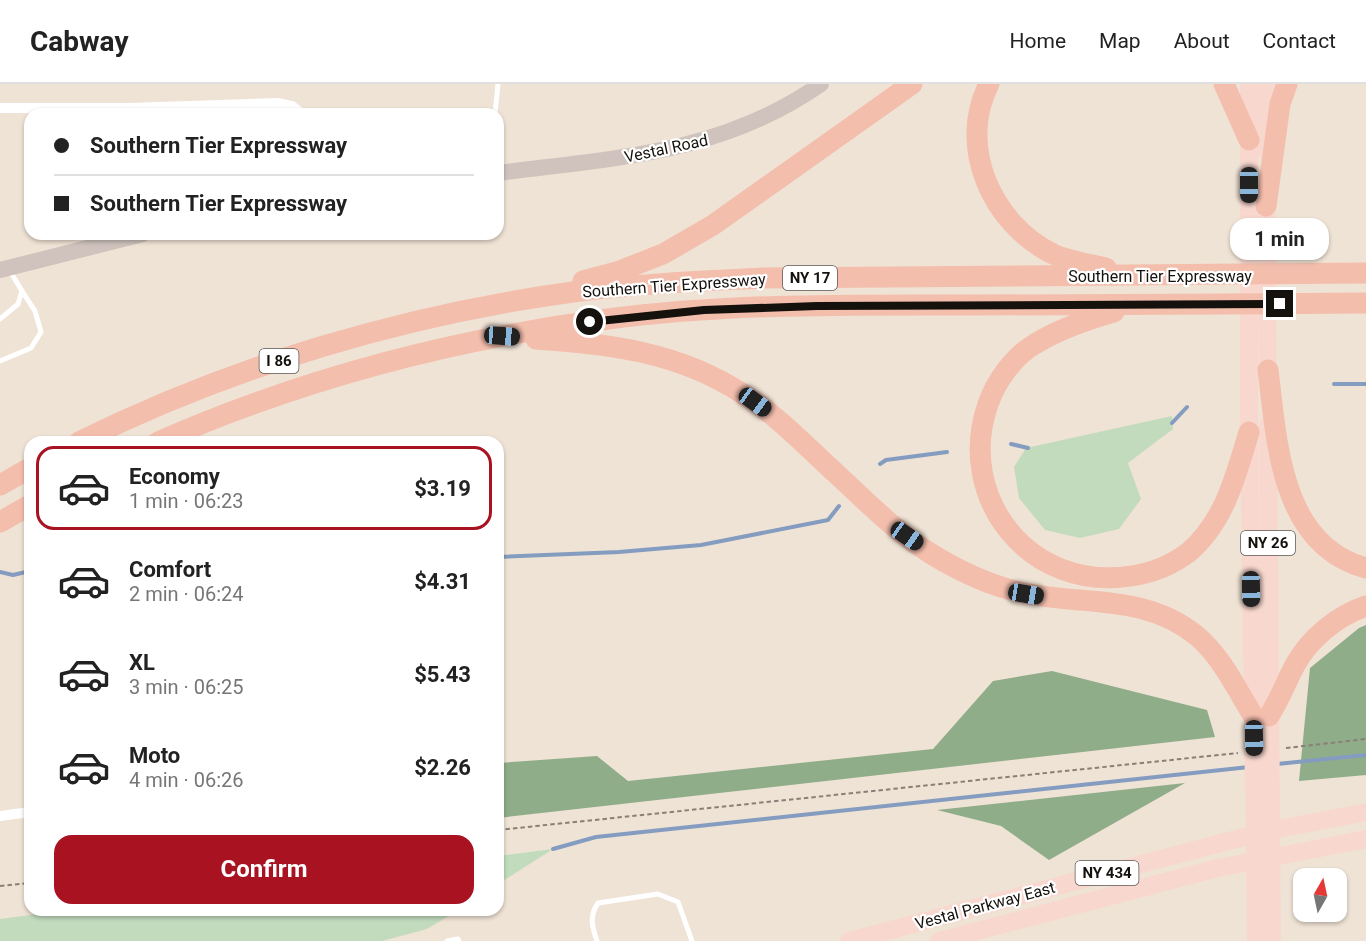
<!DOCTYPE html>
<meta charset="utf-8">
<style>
:root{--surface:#fff;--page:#f2f2f2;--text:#222;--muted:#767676;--line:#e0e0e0;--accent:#a81221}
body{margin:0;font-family:Roboto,sans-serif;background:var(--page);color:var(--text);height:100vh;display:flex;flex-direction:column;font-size:22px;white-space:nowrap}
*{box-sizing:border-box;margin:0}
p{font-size:20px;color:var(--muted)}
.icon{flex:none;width:33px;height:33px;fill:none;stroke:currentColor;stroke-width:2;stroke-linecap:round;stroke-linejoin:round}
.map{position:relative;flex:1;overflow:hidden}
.drawer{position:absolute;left:24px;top:352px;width:480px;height:480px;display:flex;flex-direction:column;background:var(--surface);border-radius:18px;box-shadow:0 2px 4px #0004}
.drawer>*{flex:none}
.top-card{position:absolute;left:24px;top:24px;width:480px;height:132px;border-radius:18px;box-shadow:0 2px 4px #0004;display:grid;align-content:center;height:132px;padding:0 30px;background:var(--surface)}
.needle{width:39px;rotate:9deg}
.tools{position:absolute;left:1293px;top:784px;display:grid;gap:12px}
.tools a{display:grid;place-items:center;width:54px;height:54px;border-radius:12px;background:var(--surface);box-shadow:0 2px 4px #0004;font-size:30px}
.end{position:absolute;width:27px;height:27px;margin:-14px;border:8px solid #15110d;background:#fff;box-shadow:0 0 0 3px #fff}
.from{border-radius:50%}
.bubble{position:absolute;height:42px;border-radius:18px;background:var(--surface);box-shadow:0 2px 4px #0004;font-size:20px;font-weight:700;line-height:42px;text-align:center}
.car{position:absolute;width:18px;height:36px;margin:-18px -9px;border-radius:8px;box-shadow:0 0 4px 2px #0007;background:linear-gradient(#222 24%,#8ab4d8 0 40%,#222 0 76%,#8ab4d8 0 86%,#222 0)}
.top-card b{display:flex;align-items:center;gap:21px;height:57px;font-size:22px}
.top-card b+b{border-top:2px solid var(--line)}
.top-card i{width:15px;height:15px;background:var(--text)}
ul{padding:10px 0 0;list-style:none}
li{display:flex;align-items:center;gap:18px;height:84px;margin:0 12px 9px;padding:0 18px;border:3px solid transparent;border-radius:18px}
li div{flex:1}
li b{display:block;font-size:22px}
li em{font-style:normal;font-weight:700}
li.selected{border-color:var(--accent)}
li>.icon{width:54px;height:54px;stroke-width:1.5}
.button{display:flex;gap:12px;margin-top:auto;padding:12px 30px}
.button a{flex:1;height:69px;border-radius:18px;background:var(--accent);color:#fff;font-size:24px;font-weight:700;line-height:69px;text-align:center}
header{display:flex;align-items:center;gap:36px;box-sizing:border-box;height:84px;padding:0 30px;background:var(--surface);border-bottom:2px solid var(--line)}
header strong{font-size:28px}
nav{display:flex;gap:33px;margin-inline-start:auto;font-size:21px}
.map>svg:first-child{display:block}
</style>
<header>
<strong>Cabway</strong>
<nav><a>Home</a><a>Map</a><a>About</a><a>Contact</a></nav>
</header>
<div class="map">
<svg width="1366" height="857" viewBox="0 0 1366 857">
<rect width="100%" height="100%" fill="#efe3d5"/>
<path fill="#c2dbbd" d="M1172 332 1173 345 1128 379 1141 415 1119 445 1080 454 1045 446 1019 414 1014 383 1026 364Z
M553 765 498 800V772Z
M68 826H457V827L427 845 382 857H0V835Z"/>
<path fill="#90ad8a" d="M1366 541V691L1299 697 1310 584 1359 544Z
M1052 587 1207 626 1215 653 498 734V679L597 672 628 697 933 665 993 597Z
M1185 699 1049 776 1001 742 937 726Z"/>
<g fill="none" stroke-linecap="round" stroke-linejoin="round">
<path stroke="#849cc0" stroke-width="4" d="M1334 300H1366
M1172 339 1187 323
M1011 360 1028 364
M880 380 886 376 947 368
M498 473 619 468 701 461 828 436 839 422
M0 488 13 491 30 487
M1277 680 1366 671
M553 765 596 753 1249 683"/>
<path stroke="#898077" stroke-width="2" stroke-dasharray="4.5 3" stroke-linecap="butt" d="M1286 664 1366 655
M498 746 1238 669
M0 802 30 799"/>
<path stroke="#fff" stroke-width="5" d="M495 30 498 0
M0 235 18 220 22 207 10 187
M0 277 31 264 41 248 35 227 22 207
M447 857 458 855 459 857
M597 857C592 843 589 832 598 819L658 810 678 818 692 857"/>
<path stroke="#fff" stroke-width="10" d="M0 24H129L279 19 292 22 302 30
M0 732 30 728"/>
<path stroke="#d0c3bd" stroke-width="16" d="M498 89C614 74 721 70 821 0
M0 186 143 150"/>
<path stroke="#f8d8ce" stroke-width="18" d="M1249 0V348L1256 857
M1266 67 1267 0
M1266 110 1268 298
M1268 341 1272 857
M849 857 1263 748 1366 728
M939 857 1218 784 1366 755"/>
<path stroke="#f4bead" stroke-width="21" d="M989 0C957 62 992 140 1053 170 1069 177 1089 180 1106 184
M1224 0 1249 56
M1266 122 1280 20 1287 0
M583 197 617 188 663 170 713 141 912 0
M1114 228C1087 236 1059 245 1035 260 1014 272 996 297 988 320 955 415 1031 508 1131 492 1152 489 1172 481 1189 468 1225 437 1236 391 1249 348
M536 255C610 260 679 268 743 310 775 330 802 358 829 383 863 414 894 447 933 471 961 488 996 504 1029 510 1089 521 1147 511 1197 552 1222 573 1237 606 1254 633
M1268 286C1277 357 1280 461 1366 484
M79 358C233 282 403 231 573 208 636 200 700 197 764 194L1366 189
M158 358C301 295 454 255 608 235 730 219 855 221 978 221 1107 221 1237 220 1366 219
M0 401 30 384
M0 438 30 421
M1269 632C1280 615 1286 598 1295 581 1310 554 1337 532 1366 522"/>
</g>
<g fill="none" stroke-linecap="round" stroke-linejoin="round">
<path stroke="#15110d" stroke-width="8" d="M590 238 704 226 817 222 1280 220"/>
</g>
<g text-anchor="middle" stroke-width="4.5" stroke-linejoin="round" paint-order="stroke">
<g fill="#fff" stroke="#5b5856" stroke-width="1.5">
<rect x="783" y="182" width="54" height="24" rx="4.5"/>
<rect x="259.5" y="265" width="39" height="24" rx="4.5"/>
<rect x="1241" y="447" width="54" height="24" rx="4.5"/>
<rect x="1075.5" y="777" width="63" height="24" rx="4.5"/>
</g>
<g font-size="15" font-weight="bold" fill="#15110d">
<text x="810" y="199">NY 17</text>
<text x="279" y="282">I 86</text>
<text x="1268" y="464">NY 26</text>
<text x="1107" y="794">NY 434</text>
</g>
<g font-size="16" fill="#15110d" stroke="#fff">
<text transform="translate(666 64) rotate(-12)" y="6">Vestal Road</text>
<text x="1160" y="198">Southern Tier Expressway</text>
<text transform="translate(674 201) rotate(-4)" y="6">Southern Tier Expressway</text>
<text transform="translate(985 821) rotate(-15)" y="6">Vestal Parkway East</text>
</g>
</g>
</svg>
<div class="tools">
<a><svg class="needle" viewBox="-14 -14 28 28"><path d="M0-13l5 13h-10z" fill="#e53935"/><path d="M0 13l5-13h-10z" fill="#767676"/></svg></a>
</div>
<i class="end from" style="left:590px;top:238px"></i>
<i class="end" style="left:1280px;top:220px"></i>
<div class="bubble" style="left:1230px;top:134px;width:99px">1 min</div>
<i class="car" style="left:1249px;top:101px;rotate:180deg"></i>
<i class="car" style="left:502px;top:252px;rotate:94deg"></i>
<i class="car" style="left:755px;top:318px;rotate:126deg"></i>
<i class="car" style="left:907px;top:452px;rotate:125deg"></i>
<i class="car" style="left:1251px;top:505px;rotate:179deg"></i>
<i class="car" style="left:1026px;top:510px;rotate:99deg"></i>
<i class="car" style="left:1254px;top:654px;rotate:179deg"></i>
<div class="top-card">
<b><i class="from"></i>Southern Tier Expressway</b>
<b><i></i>Southern Tier Expressway</b>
</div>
<section class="drawer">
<ul>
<li class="selected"><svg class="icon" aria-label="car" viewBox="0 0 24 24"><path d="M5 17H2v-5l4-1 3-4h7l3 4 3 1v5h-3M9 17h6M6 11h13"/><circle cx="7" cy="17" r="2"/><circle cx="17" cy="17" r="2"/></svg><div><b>Economy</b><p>1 min · 06:23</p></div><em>$3.19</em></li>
<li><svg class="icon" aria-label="car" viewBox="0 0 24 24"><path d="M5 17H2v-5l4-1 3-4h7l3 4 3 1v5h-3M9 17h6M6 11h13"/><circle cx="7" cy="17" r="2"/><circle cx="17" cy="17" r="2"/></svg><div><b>Comfort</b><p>2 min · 06:24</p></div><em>$4.31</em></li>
<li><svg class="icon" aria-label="car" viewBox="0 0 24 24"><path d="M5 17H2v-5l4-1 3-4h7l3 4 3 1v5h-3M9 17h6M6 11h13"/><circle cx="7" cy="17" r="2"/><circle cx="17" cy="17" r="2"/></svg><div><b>XL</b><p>3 min · 06:25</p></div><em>$5.43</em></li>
<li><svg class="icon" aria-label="car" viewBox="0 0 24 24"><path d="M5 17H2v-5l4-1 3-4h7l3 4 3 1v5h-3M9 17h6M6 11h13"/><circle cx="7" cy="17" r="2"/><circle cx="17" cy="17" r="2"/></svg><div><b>Moto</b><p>4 min · 06:26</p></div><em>$2.26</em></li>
</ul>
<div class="button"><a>Confirm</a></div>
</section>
</div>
